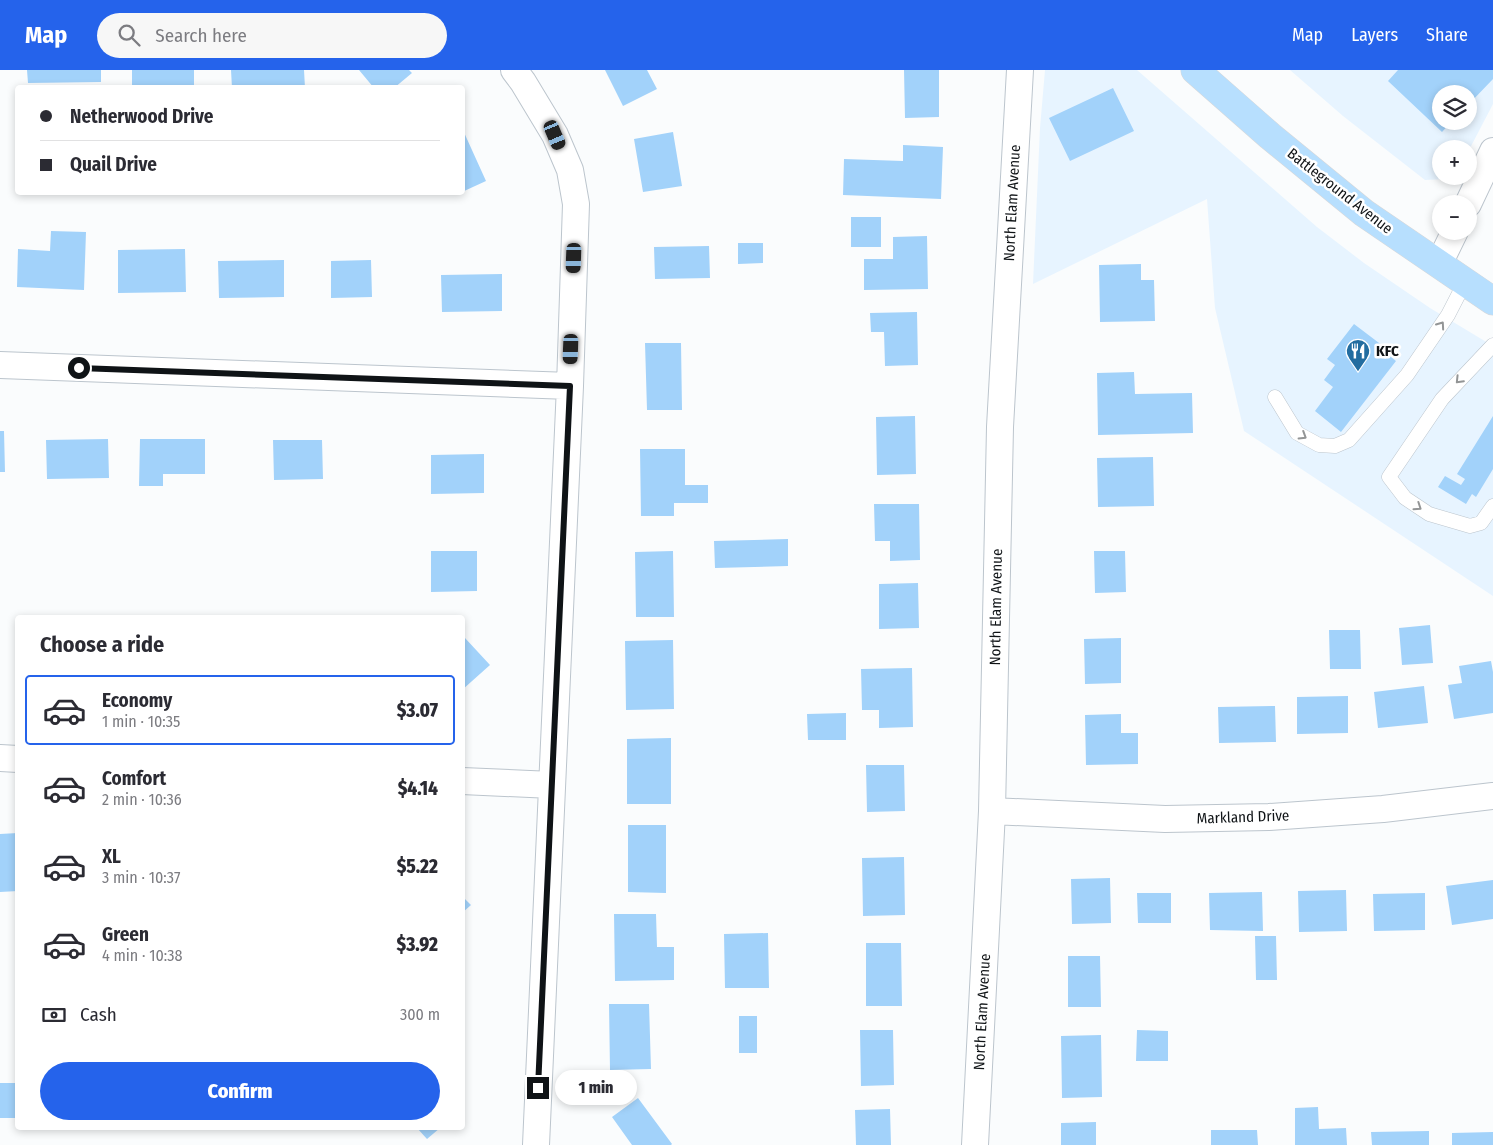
<!DOCTYPE html>
<meta charset="utf-8">
<style>
:root{--surface:#fff;--page:#f7f7f7;--text:#2b2b33;--muted:#7c7c81;--line:#e1e1e2;--accent:#2563eb}
body{margin:0;font-family:"Fira Sans Condensed",sans-serif;background:var(--page);color:var(--text);height:100vh;display:flex;flex-direction:column;font-size:19px;white-space:nowrap}
*{box-sizing:border-box;margin:0}
p{font-size:16px;color:var(--muted)}
.icon{flex:none;width:28px;height:28px;fill:none;stroke:currentColor;stroke-width:2;stroke-linecap:round;stroke-linejoin:round}
.map{position:relative;flex:1;overflow:hidden}
.sheet{position:absolute;left:15px;top:545px;width:450px;height:515px;display:flex;flex-direction:column;background:var(--surface);border-radius:5px;box-shadow:0 2px 8px #0003}
.sheet>*{flex:none}
.guide{position:absolute;left:15px;top:15px;width:450px;height:110px;border-radius:5px;box-shadow:0 2px 8px #0003;display:grid;align-content:center;height:110px;padding:0 25px;background:var(--surface)}
.controls{position:absolute;left:1432px;top:15px;display:grid;gap:10px}
.controls a{display:grid;place-items:center;width:45px;height:45px;border-radius:50%;background:var(--surface);box-shadow:0 2px 8px #0003;font-size:25px}
.end{position:absolute;width:22px;height:22px;margin:-11px;border:6px solid #0f1316;background:#fff;box-shadow:0 0 0 2px #fff}
.from{border-radius:50%}
.bubble{position:absolute;height:35px;border-radius:18px;background:var(--surface);box-shadow:0 2px 8px #0003;font-size:16px;font-weight:800;line-height:35px;text-align:center}
.car{position:absolute;width:15px;height:30px;margin:-15px -8px;border-radius:6px;box-shadow:0 0 4px 1px #0007;background:linear-gradient(#222 24%,#8ab4d8 0 40%,#222 0 76%,#8ab4d8 0 86%,#222 0)}
.guide b{display:flex;align-items:center;gap:18px;height:48px;font-size:19px}
.guide b+b{border-top:1px solid var(--line)}
.guide i{width:12px;height:12px;background:var(--text)}
ul{padding:0;list-style:none}
li{display:flex;align-items:center;gap:15px;height:70px;margin:0 10px 8px;padding:0 15px;border:2px solid transparent;border-radius:5px}
li div{flex:1}
li b{display:block;font-size:19px}
li em{font-style:normal;font-weight:800}
li.on{border-color:var(--accent)}
li>.icon{width:45px;height:45px;stroke-width:1.5}
h2{padding:0 25px;font-size:22px;line-height:60px}
.pay{display:flex;align-items:center;gap:12px;height:55px;padding:0 25px;font-size:19px}
.pay p{margin-inline-start:auto}
.cta{display:flex;gap:10px;margin-top:auto;padding:10px 25px}
.cta a{flex:1;height:58px;border-radius:30px;background:var(--accent);color:#fff;font-size:20px;font-weight:800;line-height:58px;text-align:center}
header{display:flex;align-items:center;gap:30px;box-sizing:border-box;height:70px;padding:0 25px;background:var(--accent);color:#fff}
header strong{font-size:24px}
nav{display:flex;gap:28px;margin-inline-start:auto;font-size:18px}
.search{width:350px;height:45px;background:var(--page);display:flex;align-items:center;gap:12px;box-sizing:border-box;padding:0 18px;border-radius:28px;color:var(--muted);font-size:19px}
.map>svg:first-child{display:block}
</style>
<header>
<strong>Map</strong>
<div class="search"><svg class="icon" aria-label="search" viewBox="0 0 24 24"><circle cx="10" cy="10" r="6"/><path d="M15 15l6 6"/></svg>Search here</div>
<nav><a>Map</a><a>Layers</a><a>Share</a></nav>
</header>
<div class="map">
<svg width="1493" height="1075" viewBox="0 0 1493 1075">
<rect width="100%" height="100%" fill="#fafcfd"/>
<path fill="#e7f4ff" fill-rule="evenodd" d="M1045 0H1137L1317 157 1364 193 1430 238 1493 276V526L1244 361 1215 238 1207 129 1033 214 1040 58Z
M1290 0H1493V34L1469 80V79H1441V106H1451L1447 109 1425 110 1343 46ZM1441 24H1469V51H1441Z"/>
<path fill="#a2d2fa" d="M27 0H101V12L28 13Z
M132 0H194V18H132Z
M231 0H304L305 18H232Z
M359 0H409L412 3 394 18H374Z
M605 0H647L657 19 623 36Z
M904 0H939V47L905 48Z
M1398 0H1493V9L1469 34V24H1441V51H1452L1442 62 1388 11Z
M1113 18 1134 61 1070 91 1049 48Z
M462 58 486 111 462 122Z
M673 62 682 116 643 122 634 69Z
M903 75 943 77 941 129 843 125 844 89 903 91Z
M851 147H881V177H851Z
M51 161 86 162 84 220 17 217 18 179 50 181Z
M927 166 928 219 864 220V189H893V167Z
M738 173H763V193L738 194Z
M709 176 710 208 655 209 654 177Z
M185 179 186 222 118 223V180Z
M284 190V227L219 228 218 191Z
M371 190 372 227 331 228V191Z
M1141 194V210H1154L1155 251 1100 252 1099 195Z
M502 204V241L442 242 441 205Z
M917 242 918 295 885 296 884 262H871L870 243Z
M1354 254 1383 276 1381 279 1396 291 1341 362 1315 341 1333 317 1324 310 1335 295 1327 289Z
M645 273H681L682 340H647Z
M1134 302 1135 324 1192 323 1193 363 1098 365 1097 303Z
M915 346 916 404 877 405 876 347Z
M1493 346V399L1476 427 1472 424 1466 434 1438 417 1445 406 1461 415 1465 409 1457 404Z
M0 361H4L5 402H0Z
M108 369 109 408 47 409 46 370Z
M140 369H205V404H163V416H139Z
M273 370H322L323 409 274 410Z
M640 379H685V415H708V433H674V446H641Z
M484 384V423L431 424V385Z
M1153 387 1154 436 1098 437 1097 388Z
M874 434H919L920 490 890 491V471H875Z
M788 469V496L715 498 714 471Z
M431 481H477V521L431 522Z
M673 481 674 547H636L635 482Z
M1094 481H1125L1126 522 1095 523Z
M918 513 919 558 879 559V514Z
M1430 555 1433 593 1402 595 1399 558Z
M1329 560H1360L1361 599H1330Z
M465 568 490 595 462 620V570Z
M1121 568V613L1085 614 1084 569Z
M673 570 674 639 626 640 625 571Z
M1491 591 1493 602V643L1454 649 1448 615 1462 613 1459 596Z
M912 598 913 657 879 658V640H862L861 599Z
M1424 616 1428 653 1378 658 1374 622Z
M1348 626V663L1297 664V627Z
M1275 636 1276 672 1219 673 1218 637Z
M846 643V670H808L807 644Z
M1121 644V663H1138V694L1086 695 1085 645Z
M671 668V734H627V669Z
M866 695H904L905 741 867 742Z
M628 755H666V823L628 822Z
M18 763V821L0 822V764Z
M904 787 905 845 863 846 862 788Z
M1110 808 1111 853 1072 854 1071 809Z
M1493 810V849L1452 855 1446 816Z
M1346 820 1347 861 1299 862 1298 821Z
M1262 822 1263 861 1210 860 1209 823Z
M1137 823H1171V853H1138Z
M1425 823V860L1374 861 1373 824Z
M462 826 471 835 462 843Z
M614 844H656L657 877H674V910L615 911Z
M768 863 769 918H725L724 864Z
M1255 866H1276L1277 910H1256Z
M866 873H901L902 936H866Z
M1068 886H1100L1101 937H1068Z
M609 934H649L651 999 610 1000Z
M739 946H757V983H739Z
M860 960H893L894 1015 861 1016Z
M1137 960 1168 961V991H1136Z
M1101 965 1102 1027 1062 1028 1061 966Z
M0 1013H18V1048H0Z
M638 1028 672 1074 671 1075H632L612 1047Z
M1318 1037 1319 1059 1346 1058 1347 1075H1295V1038Z
M890 1039 891 1075H856L855 1040Z
M1096 1052V1075H1061V1053Z
M417 1058H440L427 1069Z
M1211 1060H1257L1258 1075H1211Z
M1429 1061V1075H1372L1371 1062Z
M1493 1062V1075H1452V1063Z"/>
<g fill="none" stroke-linecap="round" stroke-linejoin="round">
<g stroke="#bcc5cd" stroke-width="15">
<path id="service" d="M1493 275 1442 329 1389 407 1405 428 1429 444 1470 456 1481 453 1493 436
M1275 327 1297 363 1319 375 1335 376 1349 370 1407 305 1448 245 1465 212"/>
</g>
<g stroke="#bcc5cd" stroke-width="28">
<path id="minor" d="M514 0 523 12 555 65 570 100 576 134 570 316 536 1075
M1468 134 1493 81
M1439 194 1455 161
M0 295 570 316
M0 688 18 689
M462 711 552 715
M992 741 1165 749 1269 747 1383 739 1493 726
M975 1075 992 741 1000 357 1020 0"/>
</g>
<g stroke="#d9d9da" stroke-width="29">
<path id="primary" d="M1195 0 1270 66 1364 143 1493 231"/>
</g>
<use href="#service" stroke="#fff" stroke-width="14"/>
<use href="#minor" stroke="#fff" stroke-width="26"/>
<use href="#primary" stroke="#b7dffe" stroke-width="28"/>
</g>
<defs><path id="oneway-chevron" d="M-2-3.5L2.5 0L-2 3.5" fill="none" stroke-width="1.6" stroke-linecap="round" stroke-linejoin="round" transform="scale(1.25)"/></defs>
<g stroke="#939596">
<use href="#oneway-chevron" transform="translate(1441 255) rotate(-55)"/>
<use href="#oneway-chevron" transform="translate(1459 310) rotate(134)"/>
<use href="#oneway-chevron" transform="translate(1303 366) rotate(32)"/>
<use href="#oneway-chevron" transform="translate(1418 437) rotate(34)"/>
</g>
<g fill="none" stroke-linecap="round" stroke-linejoin="round">
<path stroke="#0f1316" stroke-width="6" d="M79 298 570 316 538 1018"/>
</g>
<defs>
<g id="restaurant-pin" transform="scale(1.25)"><path d="M0 17L-7.5 6A9.5 9.5 0 1 1 7.5 6Z" fill="#236da0" stroke="#fff"/><path d="M-5-6h1v4h1v-4h1v4h1v-4h1v5L-1.5 .5V6h-2V.5L-5-1ZM5-6V6H3V1.5H1.5Q1.5-4 5-6Z" fill="#fff"/></g>
</defs>
<g fill-rule="evenodd">
<use href="#restaurant-pin" x="1358" y="281"/>
</g>
<g text-anchor="middle" stroke-width="5" stroke-linejoin="round" paint-order="stroke">
<g font-size="15" fill="#0f1316" stroke="#fff">
<text transform="translate(1340 121) rotate(38)" y="5">Battleground Avenue</text>
<text transform="translate(1012 133) rotate(-87)" y="5">North Elam Avenue</text>
<text transform="translate(996 537) rotate(-89)" y="5">North Elam Avenue</text>
<text transform="translate(1243 747) rotate(-2)" y="5">Markland Drive</text>
<text transform="translate(982 942) rotate(-87)" y="5">North Elam Avenue</text>
</g>
<g font-size="15" font-weight="bold" fill="#0f1316" stroke="#fff" text-anchor="start">
<text x="1376" y="286">KFC</text>
</g>
</g>
</svg>
<div class="controls">
<a><svg class="icon" aria-label="layers" viewBox="0 0 24 24"><path d="M12 4l9 5-9 5-9-5zM3 14l9 5 9-5"/></svg></a>
<a>+</a>
<a>−</a>
</div>
<i class="end from" style="left:79px;top:298px"></i>
<i class="end" style="left:538px;top:1018px"></i>
<div class="bubble" style="left:555px;top:1000px;width:82px">1 min</div>
<i class="car" style="left:555px;top:65px;rotate:157deg"></i>
<i class="car" style="left:574px;top:188px;rotate:182deg"></i>
<i class="car" style="left:571px;top:279px;rotate:182deg"></i>
<div class="guide">
<b><i class="from"></i>Netherwood Drive</b>
<b><i></i>Quail Drive</b>
</div>
<section class="sheet">
<h2>Choose a ride</h2>
<ul>
<li class="on"><svg class="icon" aria-label="car" viewBox="0 0 24 24"><path d="M5 17H2v-5l4-1 3-4h7l3 4 3 1v5h-3M9 17h6M6 11h13"/><circle cx="7" cy="17" r="2"/><circle cx="17" cy="17" r="2"/></svg><div><b>Economy</b><p>1 min · 10:35</p></div><em>$3.07</em></li>
<li><svg class="icon" aria-label="car" viewBox="0 0 24 24"><path d="M5 17H2v-5l4-1 3-4h7l3 4 3 1v5h-3M9 17h6M6 11h13"/><circle cx="7" cy="17" r="2"/><circle cx="17" cy="17" r="2"/></svg><div><b>Comfort</b><p>2 min · 10:36</p></div><em>$4.14</em></li>
<li><svg class="icon" aria-label="car" viewBox="0 0 24 24"><path d="M5 17H2v-5l4-1 3-4h7l3 4 3 1v5h-3M9 17h6M6 11h13"/><circle cx="7" cy="17" r="2"/><circle cx="17" cy="17" r="2"/></svg><div><b>XL</b><p>3 min · 10:37</p></div><em>$5.22</em></li>
<li><svg class="icon" aria-label="car" viewBox="0 0 24 24"><path d="M5 17H2v-5l4-1 3-4h7l3 4 3 1v5h-3M9 17h6M6 11h13"/><circle cx="7" cy="17" r="2"/><circle cx="17" cy="17" r="2"/></svg><div><b>Green</b><p>4 min · 10:38</p></div><em>$3.92</em></li>
</ul>
<div class="pay"><svg class="icon" aria-label="cash" viewBox="0 0 24 24"><path d="M3 7h18v10H3z"/><circle cx="12" cy="12" r="2"/></svg>Cash<p>300 m</p></div>
<div class="cta"><a>Confirm</a></div>
</section>
</div>
